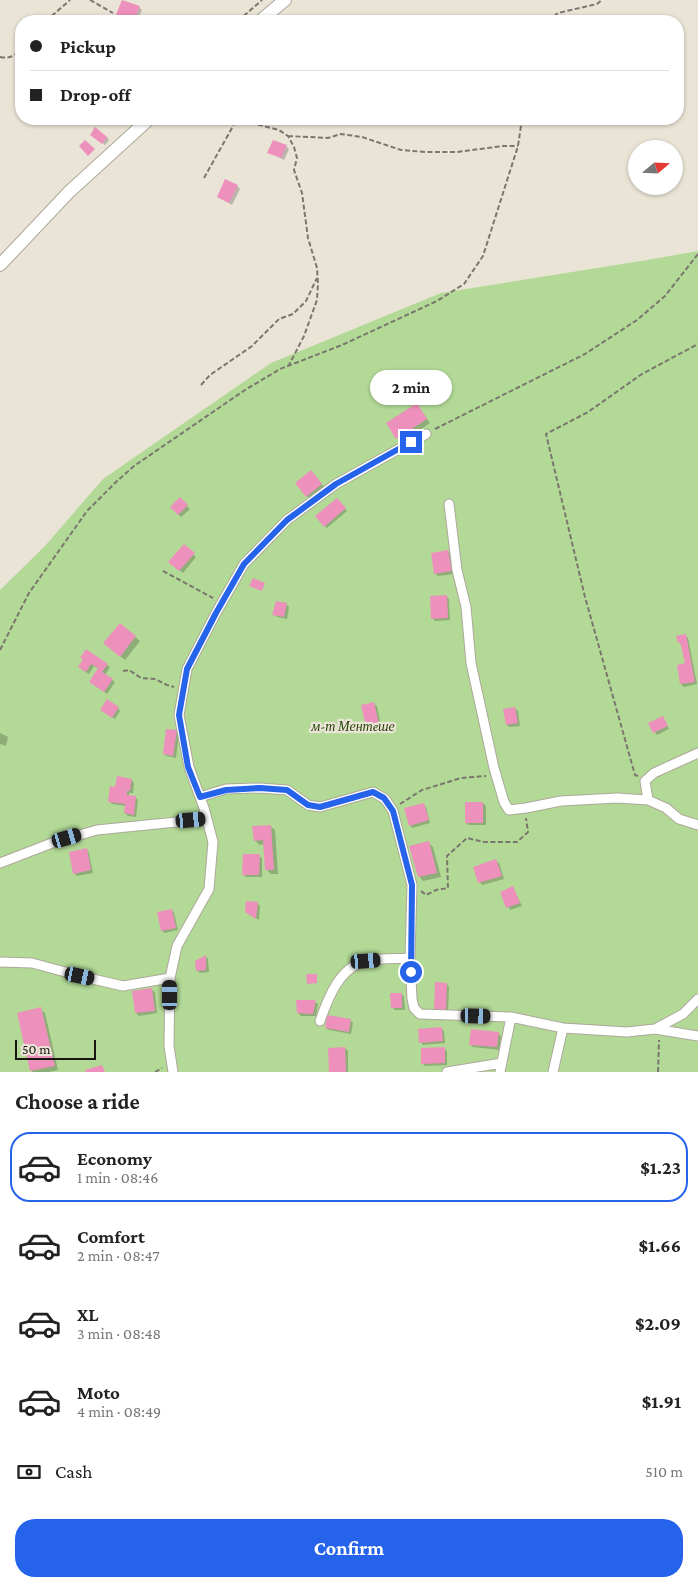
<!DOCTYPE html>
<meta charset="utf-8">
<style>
:root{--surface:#fff;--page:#f2f2f2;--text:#222;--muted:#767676;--line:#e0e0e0;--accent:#2563eb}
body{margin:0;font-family:"Crimson Pro",serif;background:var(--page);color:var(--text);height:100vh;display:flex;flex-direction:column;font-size:19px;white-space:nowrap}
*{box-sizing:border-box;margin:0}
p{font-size:16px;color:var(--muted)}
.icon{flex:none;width:28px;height:28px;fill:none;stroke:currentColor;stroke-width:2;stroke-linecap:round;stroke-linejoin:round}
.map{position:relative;height:1072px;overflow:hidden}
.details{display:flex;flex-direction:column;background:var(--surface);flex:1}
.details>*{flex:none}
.top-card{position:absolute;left:15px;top:15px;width:669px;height:110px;border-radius:20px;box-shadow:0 1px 4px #0004;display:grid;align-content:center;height:110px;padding:0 15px;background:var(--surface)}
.needle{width:32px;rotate:71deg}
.fabs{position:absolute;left:628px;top:140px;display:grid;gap:10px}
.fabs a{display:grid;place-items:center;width:55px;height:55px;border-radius:50%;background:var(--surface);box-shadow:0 1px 4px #0004;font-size:25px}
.scale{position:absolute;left:15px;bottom:12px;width:81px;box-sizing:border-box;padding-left:5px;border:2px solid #171510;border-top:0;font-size:14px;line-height:18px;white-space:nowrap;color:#171510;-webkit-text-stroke:4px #eae4d6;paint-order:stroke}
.end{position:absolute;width:22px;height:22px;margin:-11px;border:6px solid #2563eb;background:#fff;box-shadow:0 0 0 2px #fff}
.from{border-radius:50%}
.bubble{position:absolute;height:35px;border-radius:18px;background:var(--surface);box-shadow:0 1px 4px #0004;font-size:16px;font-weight:700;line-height:35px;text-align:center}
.car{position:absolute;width:15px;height:30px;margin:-15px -8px;border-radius:6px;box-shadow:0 0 4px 1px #0007;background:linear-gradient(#222 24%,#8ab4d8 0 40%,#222 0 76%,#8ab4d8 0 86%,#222 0)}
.top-card b{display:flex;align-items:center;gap:18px;height:48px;font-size:19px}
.top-card b+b{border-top:1px solid var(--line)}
.top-card i{width:12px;height:12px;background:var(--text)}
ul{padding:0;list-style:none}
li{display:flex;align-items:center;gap:15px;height:70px;margin:0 10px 8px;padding:0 5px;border:2px solid transparent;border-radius:20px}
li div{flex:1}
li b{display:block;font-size:19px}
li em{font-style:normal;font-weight:700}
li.selected{border-color:var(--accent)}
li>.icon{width:45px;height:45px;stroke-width:1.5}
h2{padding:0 15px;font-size:22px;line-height:60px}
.pay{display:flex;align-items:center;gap:12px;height:55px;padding:0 15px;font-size:19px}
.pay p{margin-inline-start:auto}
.action{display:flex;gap:10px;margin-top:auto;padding:10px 15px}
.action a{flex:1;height:58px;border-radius:20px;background:var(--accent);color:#fff;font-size:20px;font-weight:700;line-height:58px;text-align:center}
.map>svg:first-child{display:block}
</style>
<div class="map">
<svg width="698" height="1072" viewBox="0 0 698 1072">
<rect width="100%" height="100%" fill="#eae4d6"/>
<path fill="#b2d996" d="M698 251V1072H0V590L45 546 103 479 271 363 441 293 647 260Z"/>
<path fill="#0003" d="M139 7 142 10 137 21H123L117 17Z
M94 137H107L109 140 105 145Z
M286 146 289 149 284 160 269 152Z
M237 186 240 189 232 205 218 197Z
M417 405 430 423 402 442 397 438Z
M314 474 324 487 310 499 307 496Z
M180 499 190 509 181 517 172 507Z
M339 502 347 511 327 528 325 526Z
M184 546 196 557 183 573 170 562Z
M448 552 451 554 454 574 438 576 435 573Z
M446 596 449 599 450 620 435 621 432 618Z
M286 604 289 607 287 619 277 617 274 614Z
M120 625 140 641 125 660 109 647Z
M685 635 688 638 697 684 684 687 681 684 678 666 686 664 682 645 679 642Z
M84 660 107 665 110 667 105 675 115 682 107 694 93 684 99 669 94 666 89 674 82 670Z
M374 704 377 706 381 726 369 729 367 726Z
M118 708 120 711 115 719 104 712Z
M515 708 518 711 520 726 509 727 507 725Z
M663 718 669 729 657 735 650 724Z
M176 731 179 734 176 758 167 756 164 754Z
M0 733 8 737 6 746 0 744Z
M132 780 134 783 133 793H129V796L135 797 138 800 136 817 128 816 125 813 126 806 112 804 109 801 116 788Z
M483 803 486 806V825H469L466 823Z
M423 804 426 807 430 823 412 828 410 825Z
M270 826 275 830 278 874H271L267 870 265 844 259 845 255 840Z
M428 842 433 847 441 877 423 881 419 876Z
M87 850 89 853 93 873 77 876 74 873Z
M259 856 262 858V877H246L243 874Z
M496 861 499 863 504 879 482 885 480 882Z
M513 888 522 906 510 910 501 893Z
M257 903 260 906 259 920 249 914Z
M172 910 174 913 178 930 164 933 162 930Z
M206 957 208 959 209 972 200 973 197 970Z
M447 984 449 987 448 1013 438 1012 435 1009Z
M152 990 155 992 157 1013 139 1016 136 1013Z
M402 994 404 997 405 1010H395L392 1007Z
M315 1002 318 1004 316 1016H301L298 1013Z
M40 1009 45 1013 58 1070 49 1072H33L32 1071Z
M350 1020 353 1023 351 1034 329 1030 326 1028Z
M441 1028 444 1031 445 1043 423 1045 421 1042Z
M498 1033 501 1036 500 1050 473 1047 470 1044Z
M345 1048 348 1051V1072H331Z
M444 1049 447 1051V1065L425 1066 422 1063Z"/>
<path fill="#ed91bc" d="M122 0 140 6 134 21H125L115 17Z
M95 127 107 137 102 144 90 135Z
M85 140 95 149 88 156 79 146Z
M273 140 287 145 281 158 267 153Z
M225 179 238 185 229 203 217 197Z
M417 403 427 419 396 439 386 423Z
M311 470 322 484 306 497 295 483Z
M180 497 188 505 178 515 170 507Z
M337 498 346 508 324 527 315 516Z
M184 544 195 553 179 571 168 562Z
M448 550 452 571 434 574 431 553Z
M253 578 265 583 262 591 249 586Z
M447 595 448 618 431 619 430 596Z
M276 601 287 603 284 617 272 615Z
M120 623 136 636 120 657 103 643Z
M686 634 695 682 680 684 677 665 685 663 680 642 678 643 676 636Z
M86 649 108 664 102 672 113 679 104 692 89 682 98 668 91 664 86 672 78 667 83 659 80 658Z
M107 699 119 707 112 718 100 710Z
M374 702 379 724 366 727 361 705Z
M515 707 518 723 506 725 503 709Z
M663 716 668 726 653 733 648 723Z
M166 729 177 730 173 756 163 754Z
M117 776 132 779 130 791H127V795L136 796 134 815 124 813 125 804 108 802 110 786 115 787Z
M465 802H483V823H465Z
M424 803 429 820 409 826 404 808Z
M271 825 274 870H265L263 840 254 841 252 826Z
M429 841 437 873 418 877 409 846Z
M87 848 91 870 73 874 69 852Z
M243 854H260L259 875H242Z
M496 859 502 876 478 883 473 867Z
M513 886 520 903 506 908 500 892Z
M246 901 258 902 256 919 245 912Z
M172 909 176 928 161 931 157 912Z
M206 955V970L196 971 195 961Z
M306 974H317V983L307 984Z
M435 982 447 983 446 1010H434Z
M152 988 155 1011 135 1013 132 991Z
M390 993H402V1008H391Z
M296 1000H316L313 1014 297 1013Z
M41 1007 55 1066 30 1071 17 1013Z
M327 1015 351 1019 349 1032 325 1028Z
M442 1027 443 1041 419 1043 418 1029Z
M471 1029 499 1032 497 1047 469 1045Z
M345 1047 346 1072H329L328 1048Z
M445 1047V1063L421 1064V1048Z
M102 1065 105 1072H86L85 1070Z"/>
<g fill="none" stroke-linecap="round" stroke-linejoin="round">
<g stroke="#ada89a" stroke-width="11">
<path id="minor" d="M449 504 457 570 466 607 471 663 494 768 504 802 509 810 526 808 561 801 617 798 648 800 666 808 679 819 698 825
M200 797 226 789 260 788 287 790 308 805 320 807 373 792 385 799 393 811 412 885 410 958 412 999 414 1008 420 1014 511 1017 563 1028 627 1032 655 1029 683 1014 698 999
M648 800 645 781 654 773 698 753
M0 863 52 843 97 830 206 819
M0 962 32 963 80 976 123 986 170 978
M320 1021C328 998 340 966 367 961 381 958 396 959 410 958
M655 1029 698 1036
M173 1072 169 1046 170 978 177 946 209 889 213 842 204 808 189 767 179 715 187 669 216 613 244 564 287 520 336 484 426 434
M447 1072 502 1063
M500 1072 511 1017
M553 1072 563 1028"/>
</g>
<g stroke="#ada89a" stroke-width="14">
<path id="secondary" d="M260 21 285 0
M0 265 69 192 149 119"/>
</g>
<path stroke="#7b776e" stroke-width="2" stroke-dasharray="5 2.5" stroke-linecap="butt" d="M90 0 113 13
M46 21 70 0
M238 21 262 0
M548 21 558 13 597 4 602 0
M0 57C9 59 15 56 21 49
M236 119 279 130 288 136 294 147 297 158 294 170 302 193 308 238 317 268 318 284 317 300 304 336 289 365
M288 136 328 138 341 134 362 137 401 150 425 152H457L503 146H518
M204 178 237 119
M201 385 210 375 252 346 279 319 293 314 306 301 317 278
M435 429 585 354 637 320 665 296 698 254
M163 571 213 598
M0 650 29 593 87 511 116 482 134 466 245 390 280 369 342 345 437 301 464 284 483 256 518 146 522 119
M123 671 129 670 141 678 155 679 167 685 174 687
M638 776 635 775 585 597 546 434 588 412 642 374 698 344
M400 804 422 790 461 778 486 776
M421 891 426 895 436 890 448 888 447 856 467 838 484 842H517L528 832 526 818
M155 1072 162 1068
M658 1072 659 1040"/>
<use href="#minor" stroke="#fff" stroke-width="9"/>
<use href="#secondary" stroke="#fff" stroke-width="12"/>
</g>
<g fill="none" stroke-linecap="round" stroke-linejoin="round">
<path stroke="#2563eb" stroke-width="6" d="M411 972 412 885 393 811 384 798 373 792 320 807 308 805 287 790 260 788 226 790 200 797 188 767 179 715 187 669 216 613 244 564 287 520 336 484 411 442"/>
</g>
<g text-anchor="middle" stroke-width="4.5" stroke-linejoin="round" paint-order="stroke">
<g font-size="14" font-style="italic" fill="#264308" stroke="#eae4d6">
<text x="353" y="731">м-т Ментeше</text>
</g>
</g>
</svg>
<div class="fabs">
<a><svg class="needle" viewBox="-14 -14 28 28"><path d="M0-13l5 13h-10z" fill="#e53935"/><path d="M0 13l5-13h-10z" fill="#767676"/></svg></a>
</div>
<div class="scale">50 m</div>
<i class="end from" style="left:411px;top:972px"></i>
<i class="end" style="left:411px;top:442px"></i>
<div class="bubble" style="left:370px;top:370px;width:82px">2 min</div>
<i class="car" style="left:191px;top:820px;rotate:85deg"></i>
<i class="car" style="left:67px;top:838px;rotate:74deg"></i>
<i class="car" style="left:366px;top:961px;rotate:86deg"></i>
<i class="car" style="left:80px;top:976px;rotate:102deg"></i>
<i class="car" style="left:170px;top:995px;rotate:0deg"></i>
<i class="car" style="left:476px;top:1016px;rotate:91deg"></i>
<div class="top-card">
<b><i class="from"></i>Pickup</b>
<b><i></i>Drop-off</b>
</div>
</div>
<section class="details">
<h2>Choose a ride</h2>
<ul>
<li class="selected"><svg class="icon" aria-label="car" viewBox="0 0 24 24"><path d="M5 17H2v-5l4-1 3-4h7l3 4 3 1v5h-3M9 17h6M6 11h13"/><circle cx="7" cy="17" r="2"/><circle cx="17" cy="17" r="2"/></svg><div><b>Economy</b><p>1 min · 08:46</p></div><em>$1.23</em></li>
<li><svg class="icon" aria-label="car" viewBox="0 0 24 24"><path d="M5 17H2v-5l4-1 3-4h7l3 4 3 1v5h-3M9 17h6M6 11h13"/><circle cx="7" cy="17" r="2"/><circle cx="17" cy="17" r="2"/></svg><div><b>Comfort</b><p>2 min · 08:47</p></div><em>$1.66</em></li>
<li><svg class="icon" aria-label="car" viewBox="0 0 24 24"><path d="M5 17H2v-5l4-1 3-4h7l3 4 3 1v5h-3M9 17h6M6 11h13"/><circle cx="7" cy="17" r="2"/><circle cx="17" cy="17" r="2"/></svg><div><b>XL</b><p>3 min · 08:48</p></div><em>$2.09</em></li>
<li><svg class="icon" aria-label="car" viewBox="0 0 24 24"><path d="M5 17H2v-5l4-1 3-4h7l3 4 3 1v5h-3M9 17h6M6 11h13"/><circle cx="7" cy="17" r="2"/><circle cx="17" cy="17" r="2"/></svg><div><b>Moto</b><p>4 min · 08:49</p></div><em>$1.91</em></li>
</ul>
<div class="pay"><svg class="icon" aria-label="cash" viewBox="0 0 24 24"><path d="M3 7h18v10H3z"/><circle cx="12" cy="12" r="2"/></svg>Cash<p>510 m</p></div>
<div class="action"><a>Confirm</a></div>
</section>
